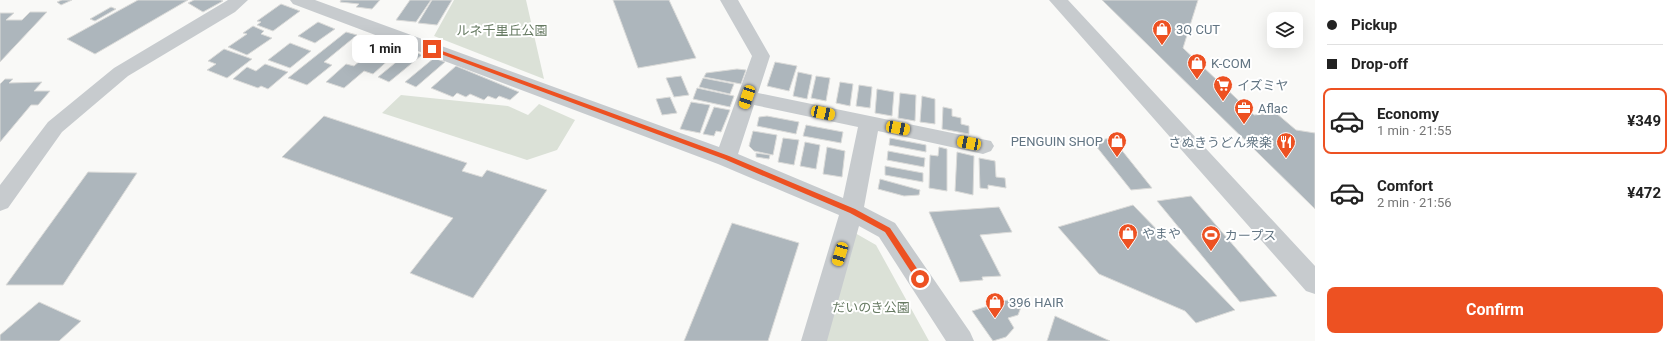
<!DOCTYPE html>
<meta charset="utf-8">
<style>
:root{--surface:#fff;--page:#f6f6f6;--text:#222;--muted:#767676;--line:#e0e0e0;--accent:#ed5122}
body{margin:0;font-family:Roboto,"Noto Sans JP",sans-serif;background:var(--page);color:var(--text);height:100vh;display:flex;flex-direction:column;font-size:15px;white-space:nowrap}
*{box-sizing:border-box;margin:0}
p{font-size:13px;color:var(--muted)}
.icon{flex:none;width:22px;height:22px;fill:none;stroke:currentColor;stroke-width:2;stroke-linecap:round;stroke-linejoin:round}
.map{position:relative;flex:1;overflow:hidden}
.sheet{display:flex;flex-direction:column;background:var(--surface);width:360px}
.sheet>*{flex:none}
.top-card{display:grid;align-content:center;height:88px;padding:0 12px;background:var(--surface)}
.buttons{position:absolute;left:1267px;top:12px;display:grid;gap:8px}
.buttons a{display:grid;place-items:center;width:36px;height:36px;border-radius:8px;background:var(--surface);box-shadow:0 4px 16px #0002;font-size:20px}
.end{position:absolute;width:18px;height:18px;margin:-9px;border:5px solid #ed5122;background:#fff;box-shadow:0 0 0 2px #fff}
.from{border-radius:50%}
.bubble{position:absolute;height:28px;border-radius:8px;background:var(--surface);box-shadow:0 4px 16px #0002;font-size:13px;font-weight:700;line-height:28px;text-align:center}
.car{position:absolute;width:12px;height:24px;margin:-12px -6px;border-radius:5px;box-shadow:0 0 3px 1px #0007;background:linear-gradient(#f5c518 24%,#345 0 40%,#f5c518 0 76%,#345 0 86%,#f5c518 0)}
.top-card b{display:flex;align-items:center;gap:14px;height:38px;font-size:15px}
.top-card b+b{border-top:1px solid var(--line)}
.top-card i{width:10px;height:10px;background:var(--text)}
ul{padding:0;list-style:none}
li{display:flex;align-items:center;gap:12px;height:66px;margin:0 8px 6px;padding:0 4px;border:2px solid transparent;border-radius:8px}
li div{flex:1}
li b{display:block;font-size:15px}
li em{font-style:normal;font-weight:700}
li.on{border-color:var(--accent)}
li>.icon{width:36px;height:36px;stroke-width:1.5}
.primary-button{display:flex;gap:8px;margin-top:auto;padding:8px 12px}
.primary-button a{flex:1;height:46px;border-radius:8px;background:var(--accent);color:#fff;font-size:16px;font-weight:700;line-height:46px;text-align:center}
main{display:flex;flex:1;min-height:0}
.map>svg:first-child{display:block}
</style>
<main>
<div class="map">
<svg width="1315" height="341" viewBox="0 0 1315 341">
<rect width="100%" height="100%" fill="#f9f9f7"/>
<path fill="#dbe1d7" d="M454 0H526L544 79 434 36Z
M401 95 508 106 528 115 539 104 575 120 557 150 527 160 382 113Z
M855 233 876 245 929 341H826Z"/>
<path fill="#adb6bc" stroke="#dbdbd9" d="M62 0H72L61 5 57 2Z
M138 0H188L95 54 67 39Z
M194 0H221L223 1 203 12 188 3Z
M341 0H380L372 9 356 7 359 4 340 2Z
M410 0H431L416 22 396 20Z
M432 0H452L437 25 418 23Z
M613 0H669L696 58 638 68Z
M1102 0H1198L1183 48 1254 115 1276 113 1296 130 1315 133V209Z
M281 4 300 11 273 31 257 25 261 22 257 21Z
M111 7 116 9 95 21 90 19Z
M30 12H47L0 62V13H14L6 20H22Z
M318 22 335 29 315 43 298 36Z
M253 26 264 31 261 34 272 38 247 55 228 47 247 34 243 33Z
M346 32 357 35 324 62 332 65 307 85 288 78Z
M384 40 403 47 373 74 364 71 344 88 326 82 346 64 354 66Z
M290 43 311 51 290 68 268 60Z
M224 49 252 59 227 78 207 70 216 64 208 61Z
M411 50 422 55 389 82 378 77Z
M434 58 445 62 416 87 405 82Z
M775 62 797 66 789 91 767 86Z
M265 64 288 72 268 89 261 86 258 88 233 79 247 67 256 71Z
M456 66 519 92 510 100 499 96 496 99 488 96 484 100 470 94 466 97 457 93 453 97 431 88Z
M737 69 746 70 741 84 704 77 706 73Z
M798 72 812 75 807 99 793 96Z
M681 76 689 95 674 97 666 78Z
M816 76 830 78 826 101 811 98Z
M703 78 734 84 730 94 699 87Z
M5 79H13L9 83 42 82 34 91H50L38 105H31L0 142V84Z
M840 82 853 84 850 106 836 103Z
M859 85 872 87 870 108 856 106Z
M697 88 734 96 730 107 693 99Z
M877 89 894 92 892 116 875 113Z
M900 93 916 95 915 121 898 118Z
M922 96 935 99V124L920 122Z
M670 97 677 113 662 115 656 99Z
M691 102 710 105 700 133 680 129Z
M714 107 730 110 721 132 716 131 714 136 703 134Z
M943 107 952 109V116L961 118V124L969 126V134L942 129Z
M324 116 467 163 462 171 482 177 487 170 547 190 473 298 410 273 453 218 282 157Z
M767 116 799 122 796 134 757 126 759 117Z
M806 125 843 132 841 143 803 136Z
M753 131 777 135 773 155 754 151 749 146Z
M783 138 799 140 794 165 778 162Z
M890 138 926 145V152L889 145Z
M1112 138 1152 188 1131 190 1092 141Z
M805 142 820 145 816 169 800 166Z
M827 147 845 151 842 177 823 174Z
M939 147 947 149V191L929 188 930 155 938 156Z
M888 151 925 158 924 167 887 160Z
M957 152 974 156 973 195 955 191Z
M756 153 770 155 769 159 756 157Z
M979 158 995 161 996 177 1005 178 1006 188 988 185V189L980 188Z
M885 166 923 173V182L885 175Z
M88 172 137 173 63 285H6Z
M880 179 920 190 919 195 904 196 878 189Z
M1191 196 1277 296 1240 302 1157 201Z
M1133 205 1235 310 1196 323 1185 311 1099 274 1058 227Z
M999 207 1012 232 980 235 1001 276 982 277 983 280 960 282 929 212Z
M732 223 799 243 768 341H684Z
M1014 298 1021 307 1018 315 1008 318 1014 328 1006 337 993 341 972 311Z
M39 302 81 321 59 341H0V335Z
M1055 316 1110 341H1047Z"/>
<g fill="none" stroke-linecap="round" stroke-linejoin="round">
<path fill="#c7cbce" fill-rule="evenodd" d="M228 0H248L235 12 128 76 62 132 8 208 0 211V185L48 122 114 68Z
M290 0H315L719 147 752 56 720 0H738L770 56 758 93 991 141 994 146 991 151 983 154 878 131 864 207 895 223 970 332 974 341H946L879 237 859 226 827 341H801L839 215 718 164 293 4ZM754 105 858 127 843 198 738 154Z
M1049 0H1068L1315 266V294L1306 291Z"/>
</g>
<path fill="#ed5122" d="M430 48H434L729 156 855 209 890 228 924 279 920 282 917 281 885 232 850 213 724 159 430 50Z"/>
<defs>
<g id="shop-pin" transform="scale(1)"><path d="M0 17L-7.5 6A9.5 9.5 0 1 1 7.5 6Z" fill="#ed5122" stroke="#fff"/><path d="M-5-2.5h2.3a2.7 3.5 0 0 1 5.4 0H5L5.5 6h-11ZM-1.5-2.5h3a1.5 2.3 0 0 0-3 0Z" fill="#fff"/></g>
<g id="supermarket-pin" transform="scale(1)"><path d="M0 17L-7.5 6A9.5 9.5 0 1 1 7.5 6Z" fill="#ed5122" stroke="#fff"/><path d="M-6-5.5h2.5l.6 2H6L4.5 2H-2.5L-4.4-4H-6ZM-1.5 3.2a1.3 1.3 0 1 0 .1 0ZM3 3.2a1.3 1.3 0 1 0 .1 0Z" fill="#fff"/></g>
<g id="office-pin" transform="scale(1)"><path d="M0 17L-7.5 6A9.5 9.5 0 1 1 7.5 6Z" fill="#ed5122" stroke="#fff"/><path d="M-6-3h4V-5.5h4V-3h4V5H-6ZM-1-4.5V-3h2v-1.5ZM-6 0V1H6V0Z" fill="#fff"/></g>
<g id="restaurant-pin" transform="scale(1)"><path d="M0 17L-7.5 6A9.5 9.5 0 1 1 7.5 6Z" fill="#ed5122" stroke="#fff"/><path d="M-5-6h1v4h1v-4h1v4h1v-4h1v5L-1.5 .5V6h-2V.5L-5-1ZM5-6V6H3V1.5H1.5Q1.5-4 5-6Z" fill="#fff"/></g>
<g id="stadium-pin" transform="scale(1)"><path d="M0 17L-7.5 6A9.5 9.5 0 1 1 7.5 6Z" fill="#ed5122" stroke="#fff"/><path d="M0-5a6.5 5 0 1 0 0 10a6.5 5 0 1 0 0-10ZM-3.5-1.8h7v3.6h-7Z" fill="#fff"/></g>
</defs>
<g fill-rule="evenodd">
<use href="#shop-pin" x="1162" y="29"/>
<use href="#shop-pin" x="1197" y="63"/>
<use href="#supermarket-pin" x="1223" y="85"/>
<use href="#office-pin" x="1244" y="108"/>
<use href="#shop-pin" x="1117" y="141"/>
<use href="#restaurant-pin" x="1286" y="142"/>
<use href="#shop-pin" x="1128" y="233"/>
<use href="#stadium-pin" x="1211" y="235"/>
<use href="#shop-pin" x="995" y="302"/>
</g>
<g text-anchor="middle" stroke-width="4" stroke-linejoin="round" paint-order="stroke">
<g font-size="13" fill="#627583" stroke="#fff" text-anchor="start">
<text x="1176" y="34">3Q CUT</text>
<text x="1211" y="68">K-COM</text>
<text x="1237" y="90">イズミヤ</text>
<text x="1258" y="113">Aflac</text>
<text x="1103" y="146" text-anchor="end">PENGUIN SHOP</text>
<text x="1272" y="147" text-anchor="end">さぬきうどん衆楽</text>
<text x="1142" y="238">やまや</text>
<text x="1225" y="240">カープス</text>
<text x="1009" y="307">396 HAIR</text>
</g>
<g font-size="13" fill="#667a62" stroke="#fff">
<text x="502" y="35">ルネ千里丘公園</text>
<text x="871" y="312">だいのき公園</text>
</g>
</g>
</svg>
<div class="buttons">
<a><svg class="icon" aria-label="layers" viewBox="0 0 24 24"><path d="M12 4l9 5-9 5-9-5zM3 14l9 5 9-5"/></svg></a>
</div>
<i class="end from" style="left:920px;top:279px"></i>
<i class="end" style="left:432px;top:49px"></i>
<div class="bubble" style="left:352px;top:35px;width:66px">1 min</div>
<i class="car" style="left:747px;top:97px;rotate:199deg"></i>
<i class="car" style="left:823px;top:113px;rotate:102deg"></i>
<i class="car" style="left:898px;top:128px;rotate:101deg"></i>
<i class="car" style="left:969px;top:143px;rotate:281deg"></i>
<i class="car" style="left:840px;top:254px;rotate:197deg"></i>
</div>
<section class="sheet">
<div class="top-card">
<b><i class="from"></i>Pickup</b>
<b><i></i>Drop-off</b>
</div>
<ul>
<li class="on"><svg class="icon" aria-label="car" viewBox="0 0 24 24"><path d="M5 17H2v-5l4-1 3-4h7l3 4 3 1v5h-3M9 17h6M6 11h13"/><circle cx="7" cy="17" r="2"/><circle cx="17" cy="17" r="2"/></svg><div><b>Economy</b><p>1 min · 21:55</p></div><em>¥349</em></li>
<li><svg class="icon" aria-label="car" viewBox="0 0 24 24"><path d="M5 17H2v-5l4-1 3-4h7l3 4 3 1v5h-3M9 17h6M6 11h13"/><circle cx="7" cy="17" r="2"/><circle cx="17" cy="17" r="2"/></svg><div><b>Comfort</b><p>2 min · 21:56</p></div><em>¥472</em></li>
</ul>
<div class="primary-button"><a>Confirm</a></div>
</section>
</main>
